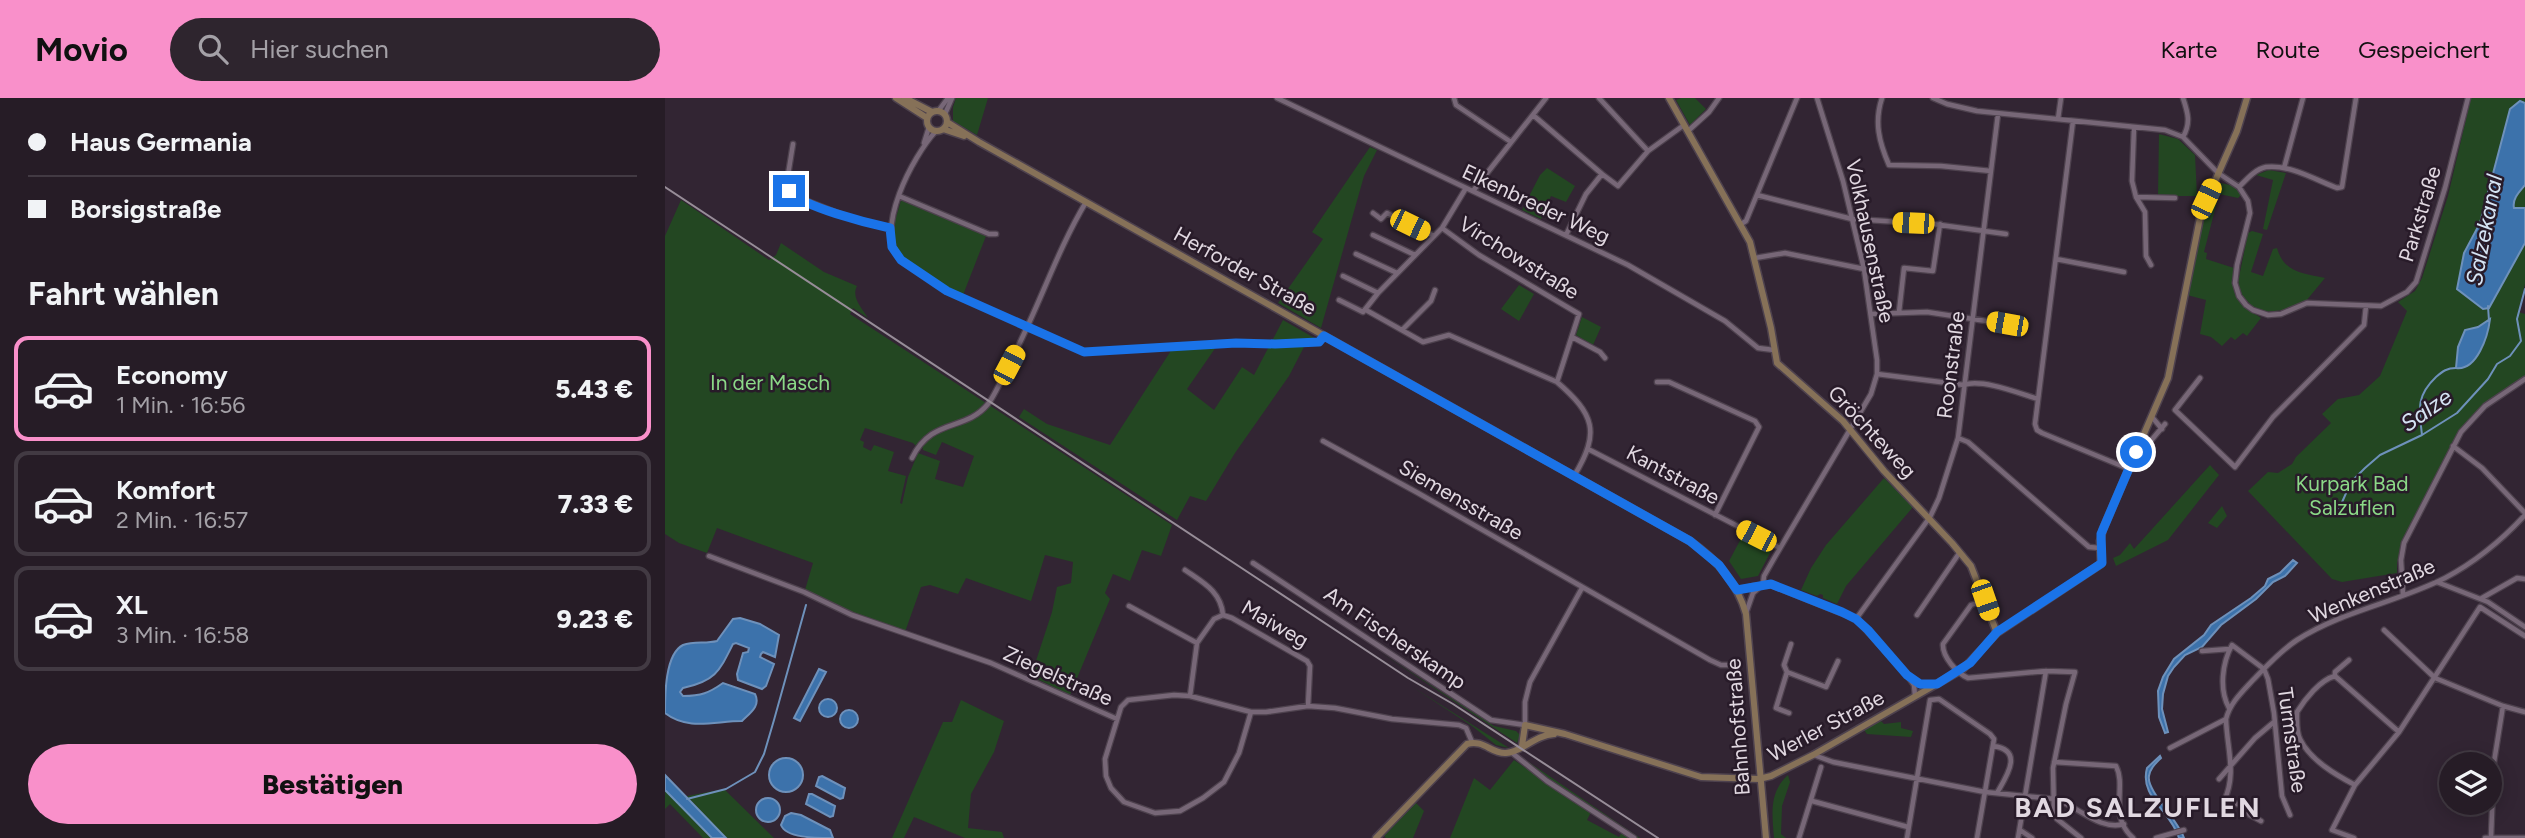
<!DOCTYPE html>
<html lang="de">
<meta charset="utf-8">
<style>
:root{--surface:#261c26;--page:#2e252e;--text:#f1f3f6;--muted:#a4a1a7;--line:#423a43;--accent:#f990ca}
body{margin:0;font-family:Figtree,sans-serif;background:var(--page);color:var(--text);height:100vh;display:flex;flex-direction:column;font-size:26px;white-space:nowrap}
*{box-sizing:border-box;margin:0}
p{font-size:23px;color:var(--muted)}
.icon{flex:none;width:38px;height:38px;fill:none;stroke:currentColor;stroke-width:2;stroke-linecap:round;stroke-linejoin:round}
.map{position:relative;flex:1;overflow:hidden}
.details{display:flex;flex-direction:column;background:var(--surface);width:665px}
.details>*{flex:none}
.banner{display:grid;align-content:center;height:154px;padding:0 28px;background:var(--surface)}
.tools{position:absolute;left:1774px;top:654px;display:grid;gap:14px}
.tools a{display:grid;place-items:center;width:63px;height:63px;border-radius:50%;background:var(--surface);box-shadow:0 4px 18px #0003,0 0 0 2px var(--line);font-size:35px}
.end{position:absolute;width:32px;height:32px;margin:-16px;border:9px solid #1a73e8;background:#fff;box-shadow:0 0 0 4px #fff}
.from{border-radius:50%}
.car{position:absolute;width:21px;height:42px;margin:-21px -10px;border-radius:9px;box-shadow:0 0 5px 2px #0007;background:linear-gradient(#f5c518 24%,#345 0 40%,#f5c518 0 76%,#345 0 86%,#f5c518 0)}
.banner b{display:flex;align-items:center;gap:24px;height:66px;font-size:26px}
.banner b+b{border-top:2px solid var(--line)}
.banner i{width:18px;height:18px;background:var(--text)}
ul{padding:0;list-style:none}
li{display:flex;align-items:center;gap:21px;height:105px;margin:0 14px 10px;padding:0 14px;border:4px solid var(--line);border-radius:14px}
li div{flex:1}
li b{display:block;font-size:26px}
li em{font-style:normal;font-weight:800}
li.current{border-color:var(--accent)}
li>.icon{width:63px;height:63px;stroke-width:1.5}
h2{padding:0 28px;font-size:32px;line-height:84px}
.button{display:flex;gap:14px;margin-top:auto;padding:14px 28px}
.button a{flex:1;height:80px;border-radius:42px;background:var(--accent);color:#111;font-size:28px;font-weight:800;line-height:80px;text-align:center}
header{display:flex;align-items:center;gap:42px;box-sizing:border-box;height:98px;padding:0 35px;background:var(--accent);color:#111}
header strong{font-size:33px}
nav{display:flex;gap:38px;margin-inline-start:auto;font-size:24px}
.search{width:490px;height:63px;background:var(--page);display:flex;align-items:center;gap:18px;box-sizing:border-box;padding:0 24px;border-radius:38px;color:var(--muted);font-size:26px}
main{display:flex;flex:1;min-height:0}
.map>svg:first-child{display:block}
</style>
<header>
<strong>Movio</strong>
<div class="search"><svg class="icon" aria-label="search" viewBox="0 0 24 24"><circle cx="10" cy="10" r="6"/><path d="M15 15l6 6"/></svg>Hier suchen</div>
<nav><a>Karte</a><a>Route</a><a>Gespeichert</a></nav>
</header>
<main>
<section class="details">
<div class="banner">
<b><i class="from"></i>Haus Germania</b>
<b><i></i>Borsigstraße</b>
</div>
<h2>Fahrt wählen</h2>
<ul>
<li class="current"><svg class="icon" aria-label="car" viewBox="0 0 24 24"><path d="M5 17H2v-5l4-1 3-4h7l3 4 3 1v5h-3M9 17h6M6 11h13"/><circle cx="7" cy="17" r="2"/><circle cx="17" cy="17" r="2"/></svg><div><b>Economy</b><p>1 Min. · 16:56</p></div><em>5.43 €</em></li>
<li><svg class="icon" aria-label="car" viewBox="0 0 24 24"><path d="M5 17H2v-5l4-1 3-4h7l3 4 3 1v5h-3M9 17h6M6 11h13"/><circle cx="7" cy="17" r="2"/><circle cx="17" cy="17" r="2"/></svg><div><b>Komfort</b><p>2 Min. · 16:57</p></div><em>7.33 €</em></li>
<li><svg class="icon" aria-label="car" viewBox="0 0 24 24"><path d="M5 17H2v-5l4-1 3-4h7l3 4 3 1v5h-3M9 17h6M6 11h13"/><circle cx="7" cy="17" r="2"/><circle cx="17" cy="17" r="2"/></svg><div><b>XL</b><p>3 Min. · 16:58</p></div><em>9.23 €</em></li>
</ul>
<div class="button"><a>Bestätigen</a></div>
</section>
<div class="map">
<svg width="1860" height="740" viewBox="0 0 1860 740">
<rect width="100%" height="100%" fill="#322533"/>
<path fill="#234722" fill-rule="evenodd" d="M291 0H323L312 37 288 23V9Z
M1016 0H1030L1041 11 1025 27 1011 2Z
M1806 0H1860V186L1853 214 1860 216V278L1819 307 1794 334 1737 446 1732 465V475L1677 484 1667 481 1583 393 1603 374 1613 375 1627 366 1631 359 1666 325 1657 316 1673 301 1694 297 1715 278 1742 213 1733 204 1750 193 1757 180 1783 98Z
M1494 36 1513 41 1530 57 1532 98H1493Z
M705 49 712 52 699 78 656 230 613 205 658 141 647 134Z
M882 70 910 88 901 104 886 98 876 121 857 112 875 77Z
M1604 72 1621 75 1602 132 1598 131 1608 82 1591 77Z
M1556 85 1569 88 1576 97 1573 100 1554 96 1539 154 1542 155 1541 161 1569 170C1565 200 1573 205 1596 220L1582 238 1578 235 1570 242 1566 239 1557 248 1546 239 1535 236 1541 202 1522 197C1527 171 1536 100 1556 85Z
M16 102 104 162 111 157 116 145 159 174 192 188C186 200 197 210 203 220L188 210 185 216 507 427 496 458 477 452 465 483 448 476 440 495 445 501 405 597 366 578 387 514 392 489 406 485 408 464 380 457 366 503 301 480 293 496 265 487 256 489 240 534 198 519 140 492 148 465 52 430 42 455 14 445 0 436V138ZM310 315 312 318 268 337 257 348 258 352 271 357 277 344 309 358 298 389 270 381 275 363 253 355 243 379 237 406 235 405 241 378 223 373 229 354 209 347 206 353 198 349 199 344 195 342 200 330 248 345 252 349 267 333Z
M236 102 321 138 298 197C280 189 235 164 229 145 225 132 233 115 236 102Z
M1587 133 1598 136 1586 174 1598 178 1608 151 1612 150C1619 175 1638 175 1660 180L1641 203 1618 212 1600 214 1587 208 1577 197 1573 184 1583 135Z
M854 187 869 196 854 223 836 211Z
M917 219 936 229 928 247 911 237Z
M618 222 653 242 640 247 624 278 570 355 541 403 525 398 512 422 354 319 359 311 382 326 445 347 507 251 551 249 522 291 549 312 577 269 589 277Z
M1545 367 1554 377 1503 442 1451 468 1448 460 1455 457 1465 445 1469 451Z
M1219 380 1248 409 1181 488 1172 506 1158 500V497L1155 496 1152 498 1136 492 1146 470 1161 447Z
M1557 408 1562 418 1552 430 1543 425Z
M1079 435 1103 448 1106 453 1093 478 1076 481 1064 463Z
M713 553 829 628 851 633 855 637 852 645Z
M746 588 844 650 831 647 807 628Z
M296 602 339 623 329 654 306 696 303 730 337 734 339 740H300L249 719 239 740H227L278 624H287Z
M1216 623 1219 626 1236 624V630L1248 633 1246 639 1202 636 1199 632Z
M852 656 975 740H971L883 682Z
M849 662 926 714 922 722 954 739 957 734 967 740H785L809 680 825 692Z
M1123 677 1125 684 1117 708 1116 736 1121 740H1109C1107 715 1104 694 1123 677Z
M59 691 109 740H61L22 698Z
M0 692 47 740H38L5 706 0 711Z
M751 705 759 713 748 740H721L719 738Z"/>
<path fill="#3c72ab" stroke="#6e91bb" stroke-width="2" d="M1855 3 1860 5V87C1854 94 1847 101 1849 110H1860V145L1824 210 1818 211 1792 191 1799 155 1815 125 1845 11Z
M1825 221C1823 238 1812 273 1791 270L1793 249 1800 232 1813 229Z
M1628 462 1632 465 1620 478 1608 484 1591 501 1556 527 1537 549 1520 557 1509 569 1503 578 1498 596 1497 611 1503 634 1500 635 1494 619 1493 593 1498 579 1509 561 1539 537 1546 527 1586 500 1600 488 1603 481 1615 475Z
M75 520 95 526 114 537 110 559 98 554 96 556 95 559 109 566 101 588 97 591 73 582 72 576 78 555 83 554 84 550 71 545 68 546C54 574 50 583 18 590L15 594 18 598C36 598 44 595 58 585L90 596C96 608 85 615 77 623 50 623 23 633 0 615 0 597 0 556 18 547 29 543 41 546 52 543L68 521Z
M154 571 161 574 135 623 129 620Z
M154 610a9 9 0 1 1 18 0a9 9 0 1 1-18 0Z
M175 621a9 9 0 1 1 18 0a9 9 0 1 1-18 0Z
M1495 658 1496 660C1491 665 1485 670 1484 678 1481 692 1513 722 1519 740H1514C1506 713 1474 699 1482 670Z
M104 677a17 17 0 1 1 34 0a17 17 0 1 1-34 0Z
M0 677 61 740H47L0 692Z
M157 678 180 690 178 700 175 701 151 688 154 679Z
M144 696H147L170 708 168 718 165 719 141 706Z
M91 712a12 12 0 1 1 24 0a12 12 0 1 1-24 0Z
M126 715 136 717 165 732 168 740C150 740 121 740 116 727L120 718Z"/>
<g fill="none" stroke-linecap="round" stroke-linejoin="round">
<path stroke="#6e91bb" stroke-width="2" d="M1823 208 1824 223
M1757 337C1754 311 1751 298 1771 279 1778 273 1782 270 1791 270
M1674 411 1686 384 1700 370 1715 357 1757 337 1792 315 1823 281 1832 266 1845 258 1856 243 1852 221 1860 191
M22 701 61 691 90 674 99 656 109 622 141 507"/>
<g stroke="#4e424e" stroke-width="7">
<path id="street" d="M612 0 963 167 1060 223 1093 250 1109 252
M789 0 791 7 846 44
M934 0 983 53
M1217 0C1209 24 1214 44 1224 67L1276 68 1326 73
M1268 0 1282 6 1312 13 1500 32 1518 39 1553 75 1574 89 1583 103 1585 115 1572 167 1570 185 1574 198 1581 207 1588 212 1603 217 1616 216 1642 205 1716 208 1742 194 1751 184 1780 90 1803 0
M274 12 283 0
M280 16 287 0
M868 17 937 76
M1393 21 1396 0
M1408 23 1370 326 1372 332 1377 335 1464 371
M1469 29 1467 83 1471 99 1480 114 1481 158 1486 167
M271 33C248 58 208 132 236 162L282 193 419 254 571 245 610 246 654 244 659 238
M1023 33 1044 14 1054 0
M1518 39C1526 25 1523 15 1518 0
M259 45 264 29
M128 46 122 83 127 97 185 120 225 130
M1619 70 1638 0
M1574 89C1581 82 1590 71 1601 69 1624 66 1651 82 1672 90L1677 89 1691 0
M808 93 881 0
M1092 97 1187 121 1268 126 1341 136
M234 98 324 136H331
M1472 99 1510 100
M708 115 716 121 722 115 769 138
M1076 126 1081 123 1132 0
M777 130 814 157 914 216 892 284C929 316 936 334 909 378
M708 137 750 157
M901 137 921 96 937 76 953 88 983 53 1019 27
M691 156 732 175
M1090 160 1120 155 1199 171
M1391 161 1459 174
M678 178 713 195
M674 202 698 214 713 195 777 130 801 90
M701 212 758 244 784 237 892 284
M1234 214 1239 170 1268 173 1275 126
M1206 216 1262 214 1341 226
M737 232 766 203 770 192
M907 239 935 254 940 260
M1212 276 1299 287C1316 280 1356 296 1373 301
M1535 280 1510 312 1570 369 1608 319 1699 227 1701 208
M992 284H1004L1090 323 1094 329 1050 417
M1487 319 1497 331
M1293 340 1303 344 1424 449 1435 450
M658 343 753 395 1045 562 1056 567H1073
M1788 348 1817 370 1860 415
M923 351 1115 450
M1472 354 1478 352 1500 326
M247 360C267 319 300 334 323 306 331 295 337 281 343 268 372 215 390 156 421 104
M44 458 139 494 187 517 326 565 452 621
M588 465 826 622 860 627V604L865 584 917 490
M520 472C537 484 556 493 558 517L567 520 642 563 645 568 643 608
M1772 484 1823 504 1860 529
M1098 486 1099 478 1111 457 1206 296 1212 276V262L1199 171 1178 83 1152 0
M1072 492 1089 488 1106 487 1191 521 1242 577 1249 587 1250 598
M1738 497 1736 462 1739 445 1796 334 1820 308 1860 281
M1817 500 1852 480 1860 481
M1320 502 1306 507 1278 546C1277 559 1292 575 1303 580L1381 573 1410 574 1401 606 1388 670 1389 715 1392 721 1416 740
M464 508 532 545 525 598
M1081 515 1088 495 1097 487
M1252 517 1295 454
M1191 521 1265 419 1274 400 1293 340 1333 16
M1719 532 1770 580 1838 608 1860 614
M532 545 549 521 558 517
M1537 553 1564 551
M1122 574 1161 589 1173 563
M1122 574 1111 610 1124 615
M1122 574 1119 567 1126 546
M1670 578C1655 582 1640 601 1632 614 1632 622 1631 633 1635 641 1645 662 1671 677 1690 687
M1670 578 1734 634
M1670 578V574L1684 562
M1246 579 1255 586H1270
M1564 610C1554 592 1557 565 1567 547L1599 571 1603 581 1609 615 1617 698 1625 717
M586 614 574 655 559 684 538 700 515 713 490 715 459 704 446 690 441 678 440 661 456 609 463 602 509 597 525 598 586 614H601L643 608 670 610 727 621 794 627 801 630 807 644
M1561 621C1562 651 1572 676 1559 703L1577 707 1585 717 1596 723
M1328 648C1360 652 1341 679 1332 695
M1505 650 1561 621C1565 605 1577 594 1588 582 1602 568 1615 553 1632 542 1677 513 1733 504 1780 480 1812 463 1836 443 1860 417
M846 654 882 683 969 740
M1149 657 1168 664 1320 694 1390 701C1413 708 1434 733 1459 726
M1389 664 1451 668C1462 689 1443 718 1468 740
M1554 681 1590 640 1609 624
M1147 703 1243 729
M1355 732 1367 740
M1826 739 1829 664 1838 608
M1134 740 1156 669
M1242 740 1265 602 1274 601 1325 636 1329 641 1312 740
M1353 740 1381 573
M1491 740 1519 732
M1689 740 1667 732 1690 687 1734 634 1815 509 1860 538
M1820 740H1860"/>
</g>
<g stroke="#4e424e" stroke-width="9">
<path id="secondary" d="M231 0 262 20
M240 0 267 14
M1004 0 1085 144 1106 230 1112 265 1178 323 1219 373 1287 445 1306 468 1332 535
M262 23a10 10 0 1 1 20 0a10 10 0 1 1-20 0Z
M282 24 314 44 1025 443C1052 462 1072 484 1081 516L1101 740
M278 31 299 38
M857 648 860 627 900 636 1036 679 1094 681 1106 678 1148 657 1298 571 1332 535 1436 466 1435 443 1438 431 1503 280 1536 115 1572 33 1582 0
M711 740 802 646C819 641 826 656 841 655 857 654 870 637 889 636"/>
</g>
<use href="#street" stroke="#776777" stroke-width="4.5"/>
<use href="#secondary" stroke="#867158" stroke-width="6"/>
<path stroke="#978d98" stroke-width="2" d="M0 89 743 580 788 606 993 740"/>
</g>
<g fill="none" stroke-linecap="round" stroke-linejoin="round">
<path stroke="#1a73e8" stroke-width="9" d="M124 93C138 109 202 125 225 130L227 149 236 162 282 193 419 254 571 245 610 246 654 244 659 238 1025 443 1054 467 1072 492 1106 486 1177 514 1191 521 1203 532 1242 577 1255 586H1272L1305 565 1332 534 1437 465 1436 436 1471 354"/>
</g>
<g text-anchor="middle" stroke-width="5" stroke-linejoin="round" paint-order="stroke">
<g font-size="21" fill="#e1d8e1" stroke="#281b29">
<text transform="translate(871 106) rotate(25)" y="7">Elkenbreder Weg</text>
<text transform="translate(1755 116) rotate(-73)" y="7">Parkstraße</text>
<text transform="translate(1205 143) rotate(78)" y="7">Volkhausenstraße</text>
<text transform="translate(854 160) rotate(32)" y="7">Virchowstraße</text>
<text transform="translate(580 173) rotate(29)" y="7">Herforder Straße</text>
<text transform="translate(1286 267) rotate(-83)" y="7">Roonstraße</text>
<text transform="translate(1207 334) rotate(47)" y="7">Gröchteweg</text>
<text transform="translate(1008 377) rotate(28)" y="7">Kantstraße</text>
<text transform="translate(796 402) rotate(30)" y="7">Siemensstraße</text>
<text transform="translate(1707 493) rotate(-23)" y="7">Wenkenstraße</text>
<text transform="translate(610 526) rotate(30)" y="7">Maiweg</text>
<text transform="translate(730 540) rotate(34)" y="7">Am Fischerskamp</text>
<text transform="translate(393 578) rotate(24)" y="7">Ziegelstraße</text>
<text transform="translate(1161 628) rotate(-28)" y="7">Werler Straße</text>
<text transform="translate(1073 629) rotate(-94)" y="7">Bahnhofstraße</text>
<text transform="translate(1627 642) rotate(82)" y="7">Turmstraße</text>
</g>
<g font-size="21" fill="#8bd987" stroke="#281b29">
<text x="105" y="292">In der Masch</text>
<text x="1687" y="393">Kurpark Bad<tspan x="1687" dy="24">Salzuflen</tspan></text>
</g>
<g font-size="23" font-style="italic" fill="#d5e4f4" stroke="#281b29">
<text transform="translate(1819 132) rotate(-79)" y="8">Salzekanal</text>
<text transform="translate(1761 312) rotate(-35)" y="8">Salze</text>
</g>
<g font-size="28" font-weight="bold" letter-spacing="2" fill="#e1d8e1" stroke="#281b29">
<text x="1473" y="719">BAD SALZUFLEN</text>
</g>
</g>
</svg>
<div class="tools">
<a><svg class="icon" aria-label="layers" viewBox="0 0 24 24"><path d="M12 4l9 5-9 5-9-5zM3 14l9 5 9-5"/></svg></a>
</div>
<i class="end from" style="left:1471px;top:354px"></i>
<i class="end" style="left:124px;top:93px"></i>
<i class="car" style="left:1541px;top:101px;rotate:25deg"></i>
<i class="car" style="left:1248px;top:125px;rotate:272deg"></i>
<i class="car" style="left:745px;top:127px;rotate:116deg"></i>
<i class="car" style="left:1342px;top:226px;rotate:280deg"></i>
<i class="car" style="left:344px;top:267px;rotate:28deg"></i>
<i class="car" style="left:1091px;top:438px;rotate:297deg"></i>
<i class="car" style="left:1320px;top:502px;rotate:161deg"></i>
</div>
</main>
